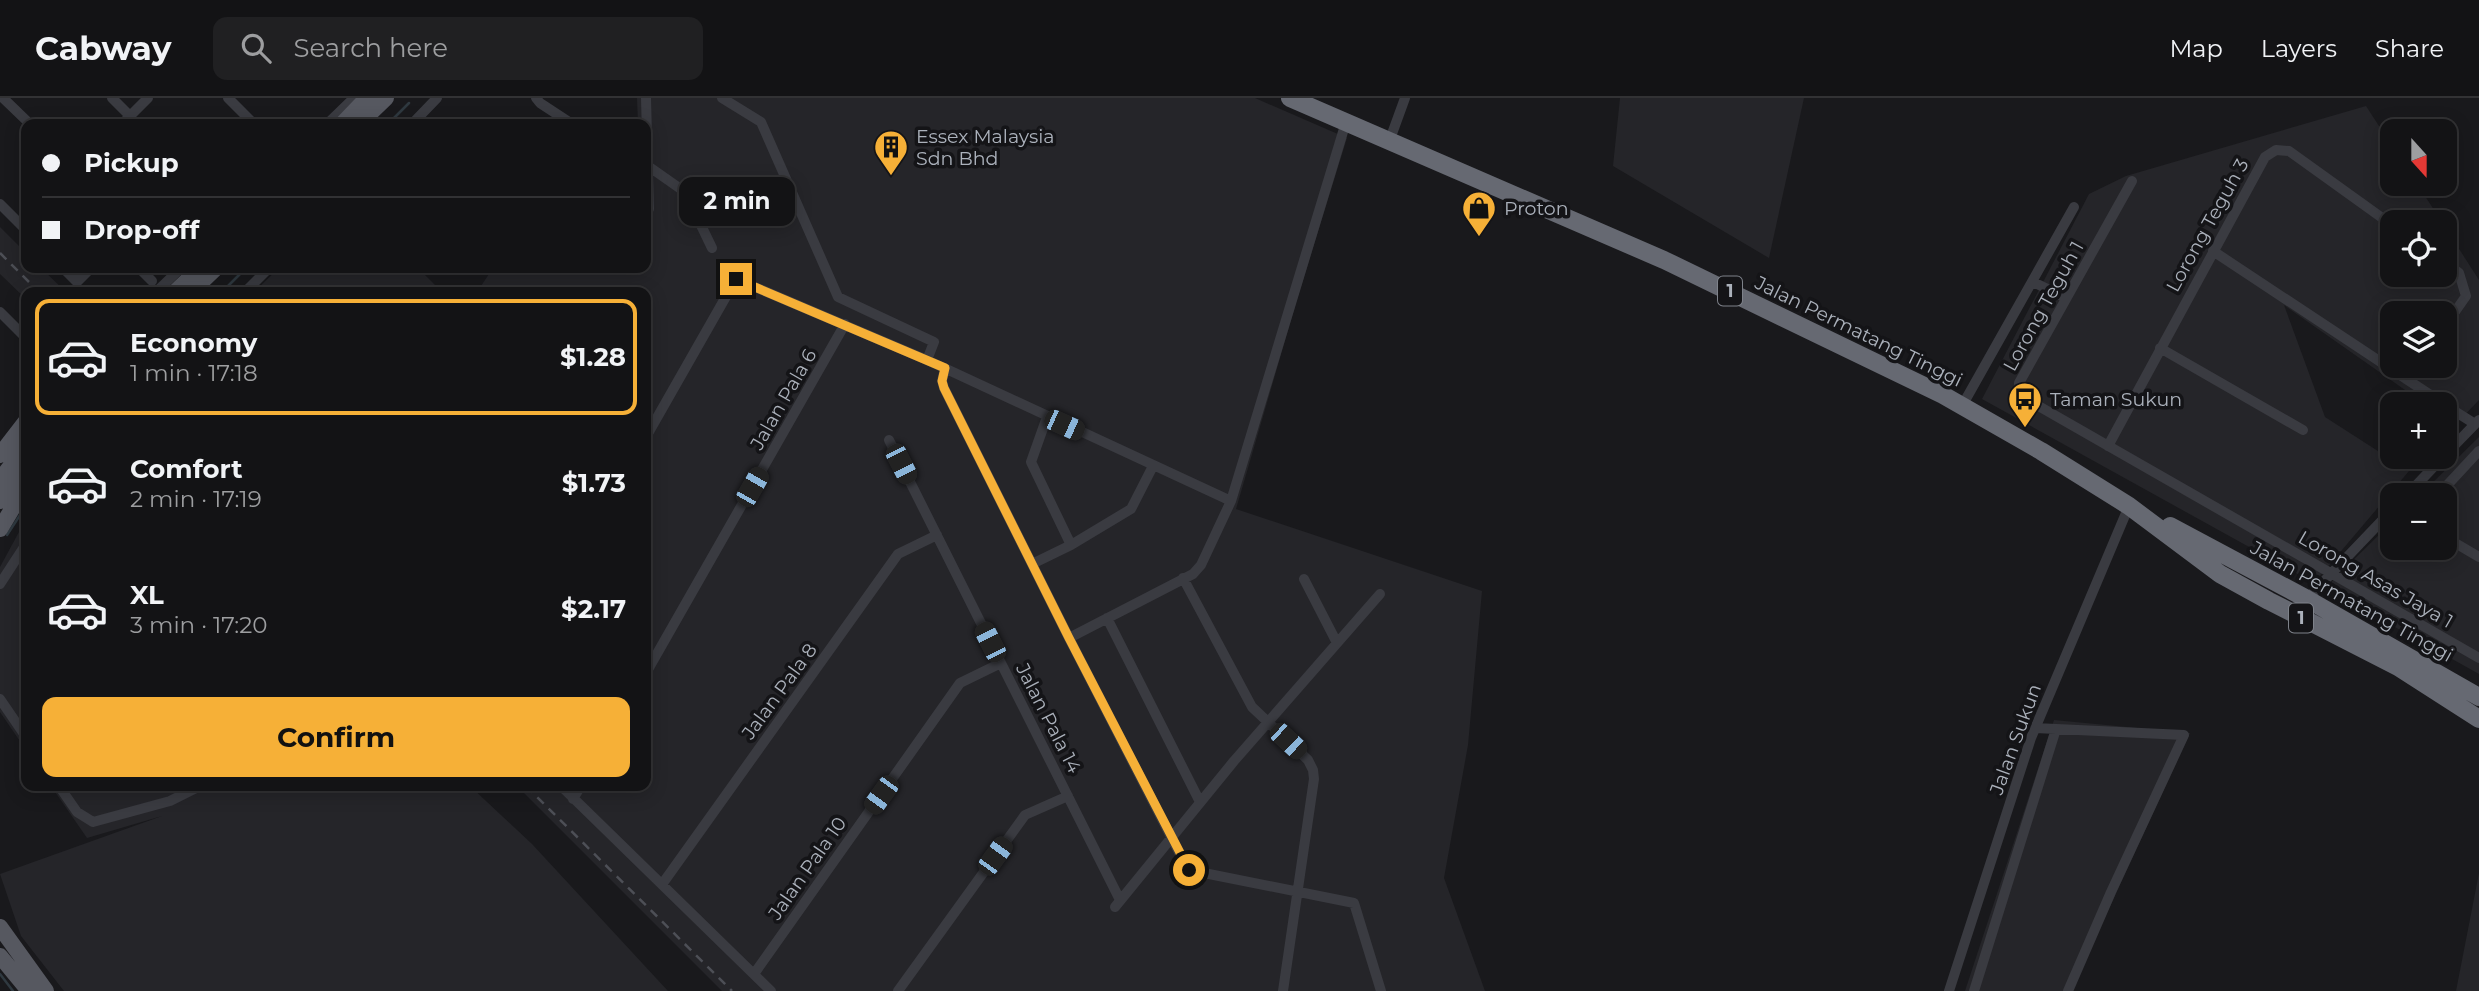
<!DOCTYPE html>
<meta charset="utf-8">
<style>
:root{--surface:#131315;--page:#202022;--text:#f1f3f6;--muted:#9d9ea0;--line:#323234;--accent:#f6b037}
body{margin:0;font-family:Montserrat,sans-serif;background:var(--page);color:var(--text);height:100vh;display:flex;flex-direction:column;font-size:26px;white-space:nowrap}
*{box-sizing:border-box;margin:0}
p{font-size:23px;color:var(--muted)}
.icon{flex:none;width:38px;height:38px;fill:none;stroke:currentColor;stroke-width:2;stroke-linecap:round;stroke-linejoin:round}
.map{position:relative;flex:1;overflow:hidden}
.panel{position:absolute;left:21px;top:189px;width:630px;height:504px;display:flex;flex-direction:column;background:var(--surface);border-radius:14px;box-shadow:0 4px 18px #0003,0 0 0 2px var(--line)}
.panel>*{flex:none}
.top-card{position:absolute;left:21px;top:21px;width:630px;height:154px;border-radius:14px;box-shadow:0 4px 18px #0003,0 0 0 2px var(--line);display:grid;align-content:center;height:154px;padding:0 21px;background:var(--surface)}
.needle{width:46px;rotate:159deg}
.buttons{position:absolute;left:2380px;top:21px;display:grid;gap:14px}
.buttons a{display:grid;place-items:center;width:77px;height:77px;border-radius:14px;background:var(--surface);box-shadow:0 4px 18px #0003,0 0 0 2px var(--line);font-size:35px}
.end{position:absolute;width:32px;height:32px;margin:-16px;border:9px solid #f6b037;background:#111;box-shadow:0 0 0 4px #111}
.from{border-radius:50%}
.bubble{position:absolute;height:49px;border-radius:14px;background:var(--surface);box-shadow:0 4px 18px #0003,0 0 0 2px var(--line);font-size:23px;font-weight:700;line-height:49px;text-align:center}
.car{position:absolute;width:21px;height:42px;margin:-21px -10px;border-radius:9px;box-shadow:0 0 5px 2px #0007;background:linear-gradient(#222 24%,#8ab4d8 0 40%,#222 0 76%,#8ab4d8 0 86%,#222 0)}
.top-card b{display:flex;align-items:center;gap:24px;height:66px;font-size:26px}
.top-card b+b{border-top:2px solid var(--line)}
.top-card i{width:18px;height:18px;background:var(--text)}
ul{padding:12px 0 0;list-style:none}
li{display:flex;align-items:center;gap:21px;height:116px;margin:0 14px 10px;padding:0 7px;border:4px solid transparent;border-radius:14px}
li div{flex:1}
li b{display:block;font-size:26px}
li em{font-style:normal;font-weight:700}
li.on{border-color:var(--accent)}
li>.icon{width:63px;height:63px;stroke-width:1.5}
.cta{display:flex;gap:14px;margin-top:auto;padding:14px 21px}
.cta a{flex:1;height:80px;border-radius:14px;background:var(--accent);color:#111;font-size:28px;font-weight:700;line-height:80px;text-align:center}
header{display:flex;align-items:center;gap:42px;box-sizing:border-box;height:98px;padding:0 35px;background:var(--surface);border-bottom:2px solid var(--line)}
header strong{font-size:33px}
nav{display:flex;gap:38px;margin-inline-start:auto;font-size:24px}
.search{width:490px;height:63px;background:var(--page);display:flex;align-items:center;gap:18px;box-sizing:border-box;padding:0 24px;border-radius:14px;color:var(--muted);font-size:26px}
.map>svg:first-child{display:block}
</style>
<header>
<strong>Cabway</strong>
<div class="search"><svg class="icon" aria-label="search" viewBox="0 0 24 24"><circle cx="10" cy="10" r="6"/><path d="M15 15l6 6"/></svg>Search here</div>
<nav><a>Map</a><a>Layers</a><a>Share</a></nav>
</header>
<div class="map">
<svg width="2479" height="893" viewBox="0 0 2479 893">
<rect width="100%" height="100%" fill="#19191c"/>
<path fill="#252529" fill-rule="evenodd" d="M637 0H1255L1347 40 1296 205 1236 411 1482 493 1468 647 1444 780 1485 893H722L517 688H646V194H477L493 170H646V26H638Z
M1620 0H1804L1769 160 1613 68Z
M2366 8 2392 48V86H2417L2442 124H2392V177H2445V129L2479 182V302L2455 327 2445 320V306H2425L2284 207 2325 319 2409 373 2314 485 1982 301 2089 96 2126 78ZM2392 215H2445V268H2392Z
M0 129 26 155V170H41L66 194H26V201L0 176Z
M279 170H418L442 194H254Z
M2479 339V576L2325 490 2392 424V450H2445V397H2420Z
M26 421V652L0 614V469Z
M2054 622 2190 635 2071 893H1965Z
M51 688H223L213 695 226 688H470L532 746 668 893H64L21 838 0 776 162 718 87 740Z
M2479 775V893H2456Z"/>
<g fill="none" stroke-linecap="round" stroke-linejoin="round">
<path stroke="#2f3940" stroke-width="2.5" d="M388 26 409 5
M222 194 246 170
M7 437 26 408
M0 876 13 893"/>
<path stroke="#3a3b41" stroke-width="10" d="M3 0 30 26
M112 0 138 26
M228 0 254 26
M536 0 540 5 572 26
M646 0 649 111
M722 0 761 24 838 199 934 244 927 262
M122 26 148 0
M327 26 354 0
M412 26 437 0
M1389 44 1405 0
M648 68 685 94 712 150
M2132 83 2019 285 2021 298 2479 560
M0 106 26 132
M2213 153 2444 306
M2445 164 2459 175 2466 198 2445 228
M63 170 77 184 91 170
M139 170 152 183
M2033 184 2066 200
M156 194 181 170
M245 194 269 170
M0 214 26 240
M2160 250 2303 332
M945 270 942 283 944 290 1069 540 1185 766 1189 772 1354 805 1381 893
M2406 281 2416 268
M2445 307 2475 326
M1962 308 2074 109
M1047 319 1031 364 1071 447
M646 339 736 181 927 262 1231 403
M889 342 1120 802
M2108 348 2265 59 2276 52 2289 53 2392 127
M2445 357 2479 322
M2407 397 2443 359
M2438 397 2479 353
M2445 439 2479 459
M1032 466 1071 447 1131 411 1153 368
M1183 480 1252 609 1308 662 1313 672 1314 681 1283 893
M1304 481 1337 545
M0 486 26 446
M2307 501 2392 412
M1107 520 1200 704
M1069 540 1193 476 1201 467 1231 403 1346 24
M646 575 845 226
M0 601 26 639
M2035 630 2184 637 2111 794 2068 893
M59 688 77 714 93 724 170 703 200 688
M561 688 771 893
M573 701 581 688
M663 785 898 456 937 437
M1115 809 1234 663 1380 496
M754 876 960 585 1001 565
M898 893 1025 717 1068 698
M1949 893 2031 640 2129 408
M1974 893 2056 631"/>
<path stroke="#565860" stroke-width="16" d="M342 26 367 0
M359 26 386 0
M175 194 200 170
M191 194 216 170
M0 357 26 323
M0 382 26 348
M0 403 26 367
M0 431 26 388
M0 829 46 893
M0 858 29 893"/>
<path stroke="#666972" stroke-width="18" d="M1290 0 1664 162 1943 297 2041 353 2129 408 2220 476 2269 503 2398 569 2479 621
M2170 428 2307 501 2479 599"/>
<path stroke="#4d4f56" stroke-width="2.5" stroke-dasharray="9 7" stroke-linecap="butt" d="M0 155 39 194
M526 688 732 893"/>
</g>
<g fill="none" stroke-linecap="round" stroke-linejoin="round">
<path stroke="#f6b037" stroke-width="9" d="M736 181 945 270 942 283 944 290 1069 540 1189 772"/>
</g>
<defs>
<g id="building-pin" transform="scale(1.75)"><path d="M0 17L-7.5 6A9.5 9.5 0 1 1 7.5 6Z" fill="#f6b037" stroke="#141417"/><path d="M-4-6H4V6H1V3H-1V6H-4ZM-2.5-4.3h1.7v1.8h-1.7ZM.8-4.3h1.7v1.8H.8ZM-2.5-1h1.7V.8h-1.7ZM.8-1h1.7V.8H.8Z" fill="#111"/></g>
<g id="shop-pin" transform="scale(1.75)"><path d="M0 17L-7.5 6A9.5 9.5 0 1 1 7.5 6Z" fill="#f6b037" stroke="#141417"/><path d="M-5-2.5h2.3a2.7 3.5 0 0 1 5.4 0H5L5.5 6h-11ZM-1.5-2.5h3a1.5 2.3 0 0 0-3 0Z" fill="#111"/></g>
<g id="bus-pin" transform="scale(1.75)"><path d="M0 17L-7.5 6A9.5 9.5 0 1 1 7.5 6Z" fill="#f6b037" stroke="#141417"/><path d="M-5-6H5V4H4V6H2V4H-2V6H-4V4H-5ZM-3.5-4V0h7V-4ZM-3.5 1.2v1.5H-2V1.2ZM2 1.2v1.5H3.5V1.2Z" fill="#111"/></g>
</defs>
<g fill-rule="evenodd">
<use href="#building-pin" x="891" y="49"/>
<use href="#shop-pin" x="1479" y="110"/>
<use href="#bus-pin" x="2025" y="301"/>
</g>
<g text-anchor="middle" stroke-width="7" stroke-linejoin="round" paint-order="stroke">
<g fill="#141417" stroke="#7e828a" stroke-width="2">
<rect x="1718" y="178.5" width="24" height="29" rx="5"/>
<rect x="2289" y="505.5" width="24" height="29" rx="5"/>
</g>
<g font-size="18" font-weight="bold" fill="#abb1bb">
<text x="1730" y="199">1</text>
<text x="2301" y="526">1</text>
</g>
<g font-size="19" fill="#abb1bb" stroke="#141417" text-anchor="start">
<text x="916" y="45">Essex Malaysia<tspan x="916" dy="22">Sdn Bhd</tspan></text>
<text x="1504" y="117">Proton</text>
<text x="2050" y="308">Taman Sukun</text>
</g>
<g font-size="19" fill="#abb1bb" stroke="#141417">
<text transform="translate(2207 127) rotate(-61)" y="7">Lorong Teguh 3</text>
<text transform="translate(2043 208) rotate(-61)" y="7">Lorong Teguh 1</text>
<text transform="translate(1859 233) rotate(26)" y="7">Jalan Permatang Tinggi</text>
<text transform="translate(783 301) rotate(-60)" y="7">Jalan Pala 6</text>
<text transform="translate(2376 481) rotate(30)" y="7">Lorong Asas Jaya 1</text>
<text transform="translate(2352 503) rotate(29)" y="7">Jalan Permatang Tinggi</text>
<text transform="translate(779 593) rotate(-54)" y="7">Jalan Pala 8</text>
<text transform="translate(1049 620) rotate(63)" y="7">Jalan Pala 14</text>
<text transform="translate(2015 641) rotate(-70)" y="7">Jalan Sukun</text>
<text transform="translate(807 770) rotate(-55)" y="7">Jalan Pala 10</text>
</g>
</g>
</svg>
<div class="buttons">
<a><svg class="needle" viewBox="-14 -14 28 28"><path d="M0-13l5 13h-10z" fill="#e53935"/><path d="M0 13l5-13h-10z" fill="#9d9ea0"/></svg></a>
<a><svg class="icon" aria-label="locate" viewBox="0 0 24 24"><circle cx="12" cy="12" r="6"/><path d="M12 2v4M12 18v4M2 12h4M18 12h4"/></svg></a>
<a><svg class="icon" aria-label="layers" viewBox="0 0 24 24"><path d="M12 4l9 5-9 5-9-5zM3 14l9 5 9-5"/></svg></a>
<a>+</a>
<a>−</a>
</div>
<i class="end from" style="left:1189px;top:772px"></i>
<i class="end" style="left:736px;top:181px"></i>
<div class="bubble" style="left:679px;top:79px;width:116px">2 min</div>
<i class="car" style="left:1064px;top:327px;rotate:114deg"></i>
<i class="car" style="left:901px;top:366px;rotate:153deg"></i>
<i class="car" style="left:752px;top:389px;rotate:30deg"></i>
<i class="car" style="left:990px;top:544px;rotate:333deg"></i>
<i class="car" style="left:1288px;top:643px;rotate:133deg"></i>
<i class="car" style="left:881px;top:697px;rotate:216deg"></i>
<i class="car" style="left:995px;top:758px;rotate:36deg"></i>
<div class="top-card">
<b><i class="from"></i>Pickup</b>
<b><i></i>Drop-off</b>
</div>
<section class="panel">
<ul>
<li class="on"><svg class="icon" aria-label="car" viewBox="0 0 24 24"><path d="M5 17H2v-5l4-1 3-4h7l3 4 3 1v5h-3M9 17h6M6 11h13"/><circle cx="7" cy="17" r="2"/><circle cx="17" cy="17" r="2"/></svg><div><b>Economy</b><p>1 min · 17:18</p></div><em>$1.28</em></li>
<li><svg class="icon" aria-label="car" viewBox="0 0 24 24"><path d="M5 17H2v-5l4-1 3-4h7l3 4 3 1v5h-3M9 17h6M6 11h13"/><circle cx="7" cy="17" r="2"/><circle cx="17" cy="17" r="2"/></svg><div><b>Comfort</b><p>2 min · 17:19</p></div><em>$1.73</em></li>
<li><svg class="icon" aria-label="car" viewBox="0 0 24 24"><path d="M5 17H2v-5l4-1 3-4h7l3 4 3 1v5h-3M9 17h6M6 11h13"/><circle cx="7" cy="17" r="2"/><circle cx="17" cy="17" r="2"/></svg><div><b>XL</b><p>3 min · 17:20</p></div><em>$2.17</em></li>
</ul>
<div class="cta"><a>Confirm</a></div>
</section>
</div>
